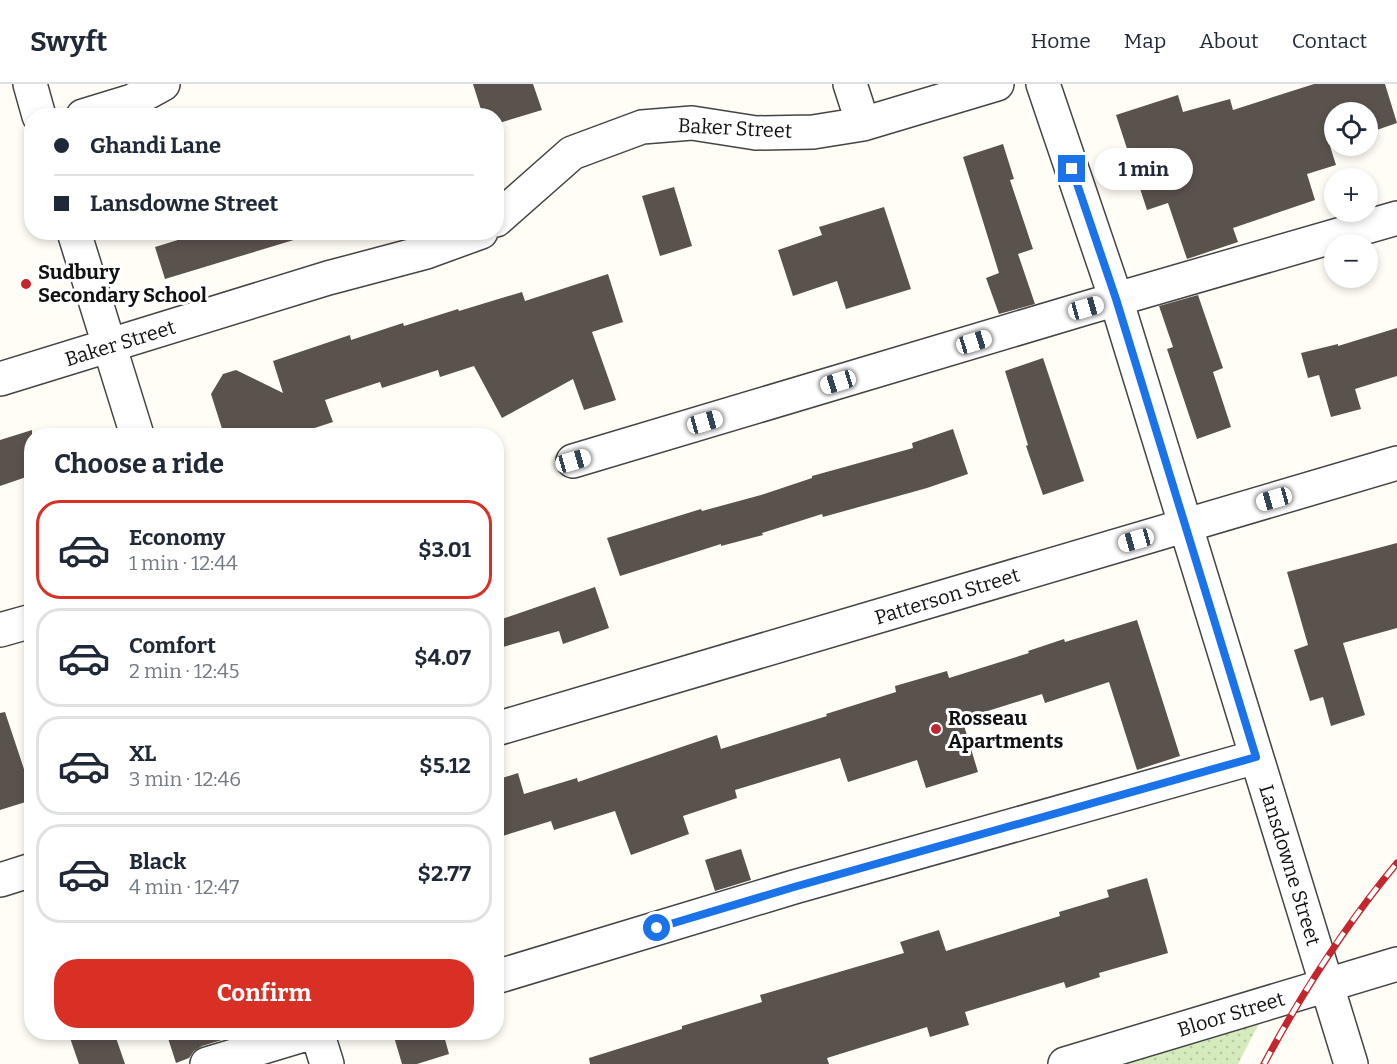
<!DOCTYPE html>
<meta charset="utf-8">
<style>
:root{--surface:#fff;--page:#f2f2f3;--text:#1f2937;--muted:#747a83;--line:#e0e1e3;--accent:#d93025}
body{margin:0;font-family:Bitter,serif;background:var(--page);color:var(--text);height:100vh;display:flex;flex-direction:column;font-size:22px;white-space:nowrap}
*{box-sizing:border-box;margin:0}
p{font-size:20px;color:var(--muted)}
.icon{flex:none;width:33px;height:33px;fill:none;stroke:currentColor;stroke-width:2;stroke-linecap:round;stroke-linejoin:round}
.map{position:relative;flex:1;overflow:hidden}
.details{position:absolute;left:24px;top:344px;width:480px;height:612px;display:flex;flex-direction:column;background:var(--surface);border-radius:24px;box-shadow:0 3px 9px #0003}
.details>*{flex:none}
.guide{position:absolute;left:24px;top:24px;width:480px;height:132px;border-radius:24px;box-shadow:0 3px 9px #0003;display:grid;align-content:center;height:132px;padding:0 30px;background:var(--surface)}
.buttons{position:absolute;left:1324px;top:18px;display:grid;gap:12px}
.buttons a{display:grid;place-items:center;width:54px;height:54px;border-radius:50%;background:var(--surface);box-shadow:0 3px 9px #0003;font-size:30px}
.end{position:absolute;width:27px;height:27px;margin:-14px;border:8px solid #1a73e8;background:#fff;box-shadow:0 0 0 3px #fff}
.from{border-radius:50%}
.bubble{position:absolute;height:42px;border-radius:21px;background:var(--surface);box-shadow:0 3px 9px #0003;font-size:20px;font-weight:700;line-height:42px;text-align:center}
.car{position:absolute;width:18px;height:36px;margin:-18px -9px;border-radius:8px;box-shadow:0 0 4px 2px #0007;background:linear-gradient(#fff 24%,#345 0 40%,#fff 0 76%,#345 0 86%,#fff 0)}
.guide b{display:flex;align-items:center;gap:21px;height:57px;font-size:22px}
.guide b+b{border-top:2px solid var(--line)}
.guide i{width:15px;height:15px;background:var(--text)}
ul{padding:0;list-style:none}
li{display:flex;align-items:center;gap:18px;height:99px;margin:0 12px 9px;padding:0 18px;border:3px solid var(--line);border-radius:24px}
li div{flex:1}
li b{display:block;font-size:22px}
li em{font-style:normal;font-weight:700}
li.active{border-color:var(--accent)}
li>.icon{width:54px;height:54px;stroke-width:1.5}
h2{padding:0 30px;font-size:27px;line-height:72px}
.action{display:flex;gap:12px;margin-top:auto;padding:12px 30px}
.action a{flex:1;height:69px;border-radius:24px;background:var(--accent);color:#fff;font-size:24px;font-weight:700;line-height:69px;text-align:center}
header{display:flex;align-items:center;gap:36px;box-sizing:border-box;height:84px;padding:0 30px;background:var(--surface);border-bottom:2px solid var(--line)}
header strong{font-size:28px}
nav{display:flex;gap:33px;margin-inline-start:auto;font-size:21px}
.map>svg:first-child{display:block}
</style>
<header>
<strong>Swyft</strong>
<nav><a>Home</a><a>Map</a><a>About</a><a>Contact</a></nav>
</header>
<div class="map">
<svg width="1397" height="980" viewBox="0 0 1397 980">
<defs>
<pattern id="park-dots" width="8" height="8" patternUnits="userSpaceOnUse" patternTransform="scale(1.5)"><rect width="8" height="8" fill="#d5ebbd"/><path d="M2 2h.1M6 6h.1" fill="none" stroke="#b6c8a1" stroke-width="1.8" stroke-linecap="round"/></pattern>
</defs>
<rect width="100%" height="100%" fill="#fffdf5"/>
<path fill="url(#park-dots)" d="M1272 914 1238 980H1055Z"/>
<path fill="#5a524d" d="M473 0H533L542 26 496 40V32H483Z
M1314 0H1385L1397 39 1368 49V28H1335V60L1330 62 1336 81 1307 90 1315 116 1233 144 1238 158 1187 175 1168 119 1147 126 1116 31 1178 11 1183 28 1230 15 1233 26Z
M1003 60 1014 95 1010 96 1033 165 1018 170 1035 220 999 230 986 194 999 189 963 73Z
M674 103 692 162 660 172 642 112Z
M884 123 911 205 846 225 837 197 793 212 778 166 822 151 819 143Z
M204 148H296L297 155 165 195 155 163Z
M608 190 623 238 592 248 616 316 584 326 573 295 502 334 474 282 440 293 438 286 382 304 380 298 325 316 333 338 293 351H224L211 310 223 290 236 286 283 309 273 277 350 251 351 256 403 239 404 242 458 225 459 227 522 208 525 217Z
M1198 211 1223 284 1213 288 1231 343 1197 355 1167 265 1173 263 1159 222Z
M1397 244V292L1355 305 1361 325 1331 333 1319 291 1308 294 1301 269 1338 260V262Z
M1043 274 1084 397 1043 411 1026 362 1028 361 1005 287Z
M953 345 968 390 927 404 823 433 822 430 762 449 763 451 721 462V460L620 492 607 454 701 425 702 427 761 411 812 394V392L913 364 912 359Z
M32 346V391L0 402V356Z
M1397 459V544L1343 559 1365 631 1331 642 1323 613 1310 617 1294 566 1308 561 1287 488Z
M595 503 609 544 563 560 559 547 496 565V537Z
M1137 536 1180 672 1137 686 1109 598 1045 619 1042 610 962 635 978 688 926 704 917 676 848 698 840 674 735 706 737 714 683 732 689 750 631 771 615 727 554 746 551 737 496 754V696L518 689 524 710 577 694 578 698 717 651 721 665 827 632 826 630 896 608 895 602 947 587 949 594 1029 569 1028 567 1064 555 1065 558Z
M5 628 32 709V716L0 726V629Z
M741 765 751 796 715 807 705 776Z
M1147 794 1168 869 1099 889 1100 893 1066 904 1064 898 965 928 969 941 930 953 927 943 827 974 829 980H590L589 974 682 945V942L762 918 760 911 904 869 900 858 939 846 946 867 1060 832 1059 828 1109 813 1107 806Z
M87 948H114L125 980H79L70 954Z
M166 948H248L202 962 194 967 189 974 176 979Z
M410 948H443L449 970 417 980H402L394 953Z"/>
<g fill="none" stroke-linecap="round" stroke-linejoin="round">
<g stroke="#444" stroke-width="36">
<path id="minor" d="M30 0 39 32
M850 0 863 40
M1043 0 1116 215 1351 980
M83 32 132 17 163 0
M496 136 572 69 642 43 692 39 756 49 813 48 863 40 997 0
M74 148 137 351
M0 295 328 194 426 168 481 148
M573 377 1086 224 1397 134
M0 546 32 537
M496 645 1397 379
M0 796 32 786
M496 893 794 803 1256 673
M317 948 327 980
M207 980 313 948
M1065 980 1397 880"/>
</g>
<use href="#minor" stroke="#fff" stroke-width="33"/>
<g stroke="#c4262e" stroke-width="7">
<path id="rail" d="M1264 980C1303 907 1344 843 1397 779"/>
</g>
<use href="#rail" stroke="#fff" stroke-width="4.5" stroke-dasharray="14" stroke-linecap="butt"/>
</g>
<g fill="none" stroke-linecap="round" stroke-linejoin="round">
<path stroke="#1a73e8" stroke-width="8" d="M657 844 794 803 1256 673 1116 215 1072 85"/>
</g>
<g fill="#c4262e" stroke="#fff" stroke-width="2">
<circle cx="26" cy="200" r="6"/>
<circle cx="936" cy="645" r="6"/>
</g>
<g text-anchor="middle" stroke-width="6" stroke-linejoin="round" paint-order="stroke">
<g font-size="20" fill="#111" stroke="#fff">
<text transform="translate(735 44) rotate(3)" y="7">Baker Street</text>
<text transform="translate(120 259) rotate(-17)" y="7">Baker Street</text>
<text transform="translate(947 512) rotate(-17)" y="7">Patterson Street</text>
<text transform="translate(1290 781) rotate(73)" y="7">Lansdowne Street</text>
<text transform="translate(1231 930) rotate(-17)" y="7">Bloor Street</text>
</g>
<g font-size="20" font-weight="bold" fill="#111" stroke="#fff" text-anchor="start">
<text x="38" y="195">Sudbury<tspan x="38" dy="23">Secondary School</tspan></text>
<text x="948" y="641">Rosseau<tspan x="948" dy="23">Apartments</tspan></text>
</g>
</g>
</svg>
<div class="buttons">
<a><svg class="icon" aria-label="locate" viewBox="0 0 24 24"><circle cx="12" cy="12" r="6"/><path d="M12 2v4M12 18v4M2 12h4M18 12h4"/></svg></a>
<a>+</a>
<a>−</a>
</div>
<i class="end from" style="left:657px;top:844px"></i>
<i class="end" style="left:1072px;top:85px"></i>
<div class="bubble" style="left:1094px;top:64px;width:99px">1 min</div>
<i class="car" style="left:1086px;top:224px;rotate:74deg"></i>
<i class="car" style="left:974px;top:258px;rotate:73deg"></i>
<i class="car" style="left:838px;top:298px;rotate:253deg"></i>
<i class="car" style="left:705px;top:338px;rotate:74deg"></i>
<i class="car" style="left:573px;top:377px;rotate:74deg"></i>
<i class="car" style="left:1274px;top:415px;rotate:254deg"></i>
<i class="car" style="left:1136px;top:456px;rotate:254deg"></i>
<div class="guide">
<b><i class="from"></i>Ghandi Lane</b>
<b><i></i>Lansdowne Street</b>
</div>
<section class="details">
<h2>Choose a ride</h2>
<ul>
<li class="active"><svg class="icon" aria-label="car" viewBox="0 0 24 24"><path d="M5 17H2v-5l4-1 3-4h7l3 4 3 1v5h-3M9 17h6M6 11h13"/><circle cx="7" cy="17" r="2"/><circle cx="17" cy="17" r="2"/></svg><div><b>Economy</b><p>1 min · 12:44</p></div><em>$3.01</em></li>
<li><svg class="icon" aria-label="car" viewBox="0 0 24 24"><path d="M5 17H2v-5l4-1 3-4h7l3 4 3 1v5h-3M9 17h6M6 11h13"/><circle cx="7" cy="17" r="2"/><circle cx="17" cy="17" r="2"/></svg><div><b>Comfort</b><p>2 min · 12:45</p></div><em>$4.07</em></li>
<li><svg class="icon" aria-label="car" viewBox="0 0 24 24"><path d="M5 17H2v-5l4-1 3-4h7l3 4 3 1v5h-3M9 17h6M6 11h13"/><circle cx="7" cy="17" r="2"/><circle cx="17" cy="17" r="2"/></svg><div><b>XL</b><p>3 min · 12:46</p></div><em>$5.12</em></li>
<li><svg class="icon" aria-label="car" viewBox="0 0 24 24"><path d="M5 17H2v-5l4-1 3-4h7l3 4 3 1v5h-3M9 17h6M6 11h13"/><circle cx="7" cy="17" r="2"/><circle cx="17" cy="17" r="2"/></svg><div><b>Black</b><p>4 min · 12:47</p></div><em>$2.77</em></li>
</ul>
<div class="action"><a>Confirm</a></div>
</section>
</div>
